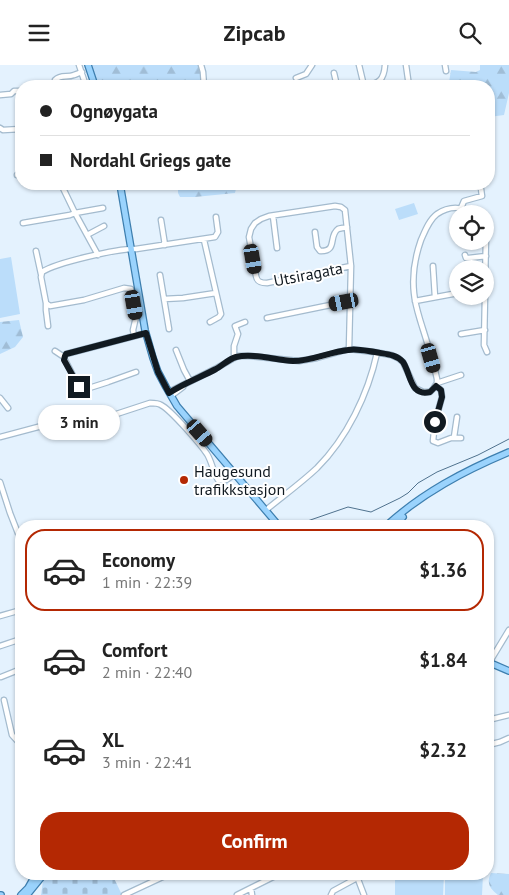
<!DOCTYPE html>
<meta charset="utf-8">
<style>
:root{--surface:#fff;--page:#f6f6f6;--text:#222;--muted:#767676;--line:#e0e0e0;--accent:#b42803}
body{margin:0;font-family:"PT Sans",sans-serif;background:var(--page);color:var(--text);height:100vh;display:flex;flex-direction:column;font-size:19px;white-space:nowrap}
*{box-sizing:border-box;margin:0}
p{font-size:16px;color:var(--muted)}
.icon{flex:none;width:28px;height:28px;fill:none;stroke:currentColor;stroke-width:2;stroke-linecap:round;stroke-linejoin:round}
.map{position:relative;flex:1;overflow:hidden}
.side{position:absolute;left:15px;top:455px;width:479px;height:360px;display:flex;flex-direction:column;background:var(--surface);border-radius:20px;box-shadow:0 1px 4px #0004}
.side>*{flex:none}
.banner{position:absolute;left:15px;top:15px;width:480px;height:110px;border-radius:20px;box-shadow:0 1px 4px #0004;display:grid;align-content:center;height:110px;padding:0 25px;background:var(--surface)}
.tools{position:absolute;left:449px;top:140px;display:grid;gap:10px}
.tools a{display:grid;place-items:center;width:45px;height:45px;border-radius:50%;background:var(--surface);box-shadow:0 1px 4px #0004;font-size:25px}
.end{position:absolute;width:22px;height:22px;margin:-11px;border:6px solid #111a21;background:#fff;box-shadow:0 0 0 2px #fff}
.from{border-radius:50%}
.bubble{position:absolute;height:35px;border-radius:18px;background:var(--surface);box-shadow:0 1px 4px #0004;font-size:16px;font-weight:700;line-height:35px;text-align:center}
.car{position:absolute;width:15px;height:30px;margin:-15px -8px;border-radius:6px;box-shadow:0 0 4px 1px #0007;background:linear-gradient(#222 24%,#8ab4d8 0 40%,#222 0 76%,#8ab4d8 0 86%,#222 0)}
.banner b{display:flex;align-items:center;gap:18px;height:48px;font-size:19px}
.banner b+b{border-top:1px solid var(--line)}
.banner i{width:12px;height:12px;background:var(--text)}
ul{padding:9px 0 0;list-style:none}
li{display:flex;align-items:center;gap:15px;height:82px;margin:0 10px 8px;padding:0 15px;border:2px solid transparent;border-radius:20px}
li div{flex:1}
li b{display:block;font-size:19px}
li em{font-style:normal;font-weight:700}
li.selected{border-color:var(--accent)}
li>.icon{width:45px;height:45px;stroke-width:1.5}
.primary-button{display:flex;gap:10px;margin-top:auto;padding:10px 25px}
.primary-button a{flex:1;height:58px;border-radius:20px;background:var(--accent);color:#fff;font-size:20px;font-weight:700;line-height:58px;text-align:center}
header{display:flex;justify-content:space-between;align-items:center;height:65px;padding:0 25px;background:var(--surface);font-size:22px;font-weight:700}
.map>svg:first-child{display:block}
</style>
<header><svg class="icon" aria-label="menu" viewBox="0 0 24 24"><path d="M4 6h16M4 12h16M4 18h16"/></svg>Zipcab<svg class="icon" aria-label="search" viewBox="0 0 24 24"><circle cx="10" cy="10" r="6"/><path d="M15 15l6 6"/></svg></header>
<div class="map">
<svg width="509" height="830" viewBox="0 0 509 830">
<defs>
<pattern id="forest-firs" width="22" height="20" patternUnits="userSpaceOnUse" patternTransform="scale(1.25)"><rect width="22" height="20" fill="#bbddfa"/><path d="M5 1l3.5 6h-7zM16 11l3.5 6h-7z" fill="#a0bdd6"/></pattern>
<pattern id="cemetery-stones" width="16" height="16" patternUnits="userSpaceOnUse" patternTransform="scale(1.25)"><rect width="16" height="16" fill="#bbddfa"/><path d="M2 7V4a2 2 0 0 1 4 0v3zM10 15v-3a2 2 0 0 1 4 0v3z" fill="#a0bdd6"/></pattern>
</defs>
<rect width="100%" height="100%" fill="#e4f2fe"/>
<path fill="url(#forest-firs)" d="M89 0H200L203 21H159L158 19 155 18 141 21H93Z
M480 0H509V28L504 50 489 52V21H445L444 20 449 17 451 5 476 7 480 5Z
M178 119H237L235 128 195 132H180L178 128Z
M19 255 23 272 15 282 0 289V257Z
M491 808 509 809V830H498C490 824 486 818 491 808Z"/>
<path fill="url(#cemetery-stones)" d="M44 809H112L122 830H41Z"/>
<path fill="#bbddfa" d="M414 138 418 149 399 155 395 144Z
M11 192 20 249 0 253V194Z
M395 809H444L443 830H395Z
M445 809H483L482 830H445Z"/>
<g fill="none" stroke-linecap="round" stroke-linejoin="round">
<path stroke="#50728e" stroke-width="1" d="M293 461 348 442 371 447 400 433 408 428 418 418 437 407 478 390 509 374"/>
<g stroke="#a4bbce" stroke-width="7">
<path id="minor" d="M79 0 86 21
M201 0 203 7 204 21
M359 0 364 21
M406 0 409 21
M445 0 446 6
M334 8 337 21
M296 13 306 9 312 0
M56 21 55 15C61 9 67 13 74 10 77 9 79 8 82 7
M364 21C379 19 384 15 385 0
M0 30 11 29 14 26H21
M0 63 3 65 21 64
M17 110H21
M61 119 75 148 98 190
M461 143 464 136 482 131 481 124 479 121 468 119
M273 151 277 183
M161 155 165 180
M23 158 70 150 75 148 103 143
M485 165 486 173 485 218
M315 167 317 182 320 186C338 187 328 171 338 164 340 163 344 163 347 162
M87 170 104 161
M204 175 221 249 219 252 210 257
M36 186 41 209
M465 190 466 193H469L486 191
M433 201 435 232
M160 210 169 264
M485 231 484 280 487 287
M164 234 183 233 216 228
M415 236 458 228
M46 238V245L48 261
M267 253 345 237H351
M461 269 485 265
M134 271 133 265 136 252 131 224 124 223 84 235 50 241 46 238 41 212 42 207C55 198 119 183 136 184L215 172 218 167 216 152
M349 284 351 201 345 145 341 142 335 141 269 151 261 154 255 158 251 164 249 172 256 211C257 217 261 218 267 218L351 201
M176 285 184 305 190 316
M55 286 64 292
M234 293V281L238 269 235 261 245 257
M136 307 108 317 83 325 79 322 64 293 66 289 70 288 146 268
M437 318 461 310
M436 321 441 325 442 332 435 357 433 376 438 378 451 373H461
M169 327 215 304 234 293 238 291H250L299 296 317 293 349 284 374 287 391 290 398 293 403 297 415 323 423 327H430L433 324 437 318V314C433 295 427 277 421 258 418 248 415 239 414 228 412 210 415 192 421 175 425 166 429 155 437 149 449 141 462 141 473 149
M171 331 183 322
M0 333 8 343
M0 372 53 358 86 359 150 338C154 338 158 338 161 340 171 345 201 380 207 389 212 397 213 407 218 415H226L235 409
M454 372 457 352
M0 417 10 448 21 476
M266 445C283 431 301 418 317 403 347 373 368 329 377 288
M19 546 21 554
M0 551 21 545
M0 581 21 574
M489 598 509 565
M1 612 21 604
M4 635 12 670 21 680
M488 655 509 650
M488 680 500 677 509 673
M356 809 364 830
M251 823 252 830
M124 830 169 809
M237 830 279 809
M331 830 333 826 357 813"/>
</g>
<g stroke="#3e7faf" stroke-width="8">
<path id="major" d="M88 0 95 21
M120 119 145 265 153 293 158 307 166 322 177 341 279 461
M386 461C422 428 464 406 509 387
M392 461 403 452
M488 597 509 606
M0 830H1
M21 830 28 823 36 809
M27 830 44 809"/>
</g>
<use href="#minor" stroke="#fff" stroke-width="4.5"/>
<use href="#major" stroke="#9ad3fd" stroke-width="5.5"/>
</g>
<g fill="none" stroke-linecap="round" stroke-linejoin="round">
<path stroke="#111a21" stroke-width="6" d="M79 322 64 295 65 291 66 289 146 268 158 307 169 328C184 318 201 312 216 304 223 300 229 294 236 292 253 288 275 295 293 296 312 296 329 287 348 285 356 283 367 286 375 287 384 289 396 289 403 297 411 309 410 332 430 327L436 321 441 325 442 332 435 357"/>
</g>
<circle fill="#b42803" stroke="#fff" stroke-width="2" cx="184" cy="415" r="5"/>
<g text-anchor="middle" stroke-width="4" stroke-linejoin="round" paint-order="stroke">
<g font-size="16" fill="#111a21" stroke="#fff">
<text transform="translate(308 209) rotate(-11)" y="6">Utsiragata</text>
</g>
<g font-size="16" fill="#111a21" stroke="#fff" text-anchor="start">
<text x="194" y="412">Haugesund<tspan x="194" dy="18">trafikkstasjon</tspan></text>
</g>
</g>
</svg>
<div class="tools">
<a><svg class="icon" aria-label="locate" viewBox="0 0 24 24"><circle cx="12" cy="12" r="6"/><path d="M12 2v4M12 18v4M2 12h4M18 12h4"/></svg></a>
<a><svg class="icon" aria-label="layers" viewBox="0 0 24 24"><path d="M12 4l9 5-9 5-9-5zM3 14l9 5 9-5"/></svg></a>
</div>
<i class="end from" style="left:435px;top:357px"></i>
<i class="end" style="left:79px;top:322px"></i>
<div class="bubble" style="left:38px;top:340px;width:82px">3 min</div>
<i class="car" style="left:253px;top:194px;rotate:170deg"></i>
<i class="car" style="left:344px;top:237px;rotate:259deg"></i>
<i class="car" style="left:134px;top:240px;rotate:170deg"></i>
<i class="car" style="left:431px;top:293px;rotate:164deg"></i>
<i class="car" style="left:200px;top:368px;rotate:139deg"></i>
<div class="banner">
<b><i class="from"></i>Ognøygata</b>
<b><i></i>Nordahl Griegs gate</b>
</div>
<section class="side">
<ul>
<li class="selected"><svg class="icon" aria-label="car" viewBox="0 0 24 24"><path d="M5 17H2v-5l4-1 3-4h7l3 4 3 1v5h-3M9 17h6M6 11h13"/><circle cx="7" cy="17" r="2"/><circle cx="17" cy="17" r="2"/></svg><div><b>Economy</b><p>1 min · 22:39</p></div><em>$1.36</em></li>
<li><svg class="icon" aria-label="car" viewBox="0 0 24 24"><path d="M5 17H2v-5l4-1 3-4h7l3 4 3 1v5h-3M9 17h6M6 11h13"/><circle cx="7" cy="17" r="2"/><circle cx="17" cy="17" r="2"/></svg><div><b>Comfort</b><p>2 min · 22:40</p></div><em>$1.84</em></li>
<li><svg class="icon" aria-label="car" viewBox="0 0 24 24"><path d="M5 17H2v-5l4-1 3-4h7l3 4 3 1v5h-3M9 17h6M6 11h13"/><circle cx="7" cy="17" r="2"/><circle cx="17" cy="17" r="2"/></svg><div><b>XL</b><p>3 min · 22:41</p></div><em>$2.32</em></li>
</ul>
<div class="primary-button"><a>Confirm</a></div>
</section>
</div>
